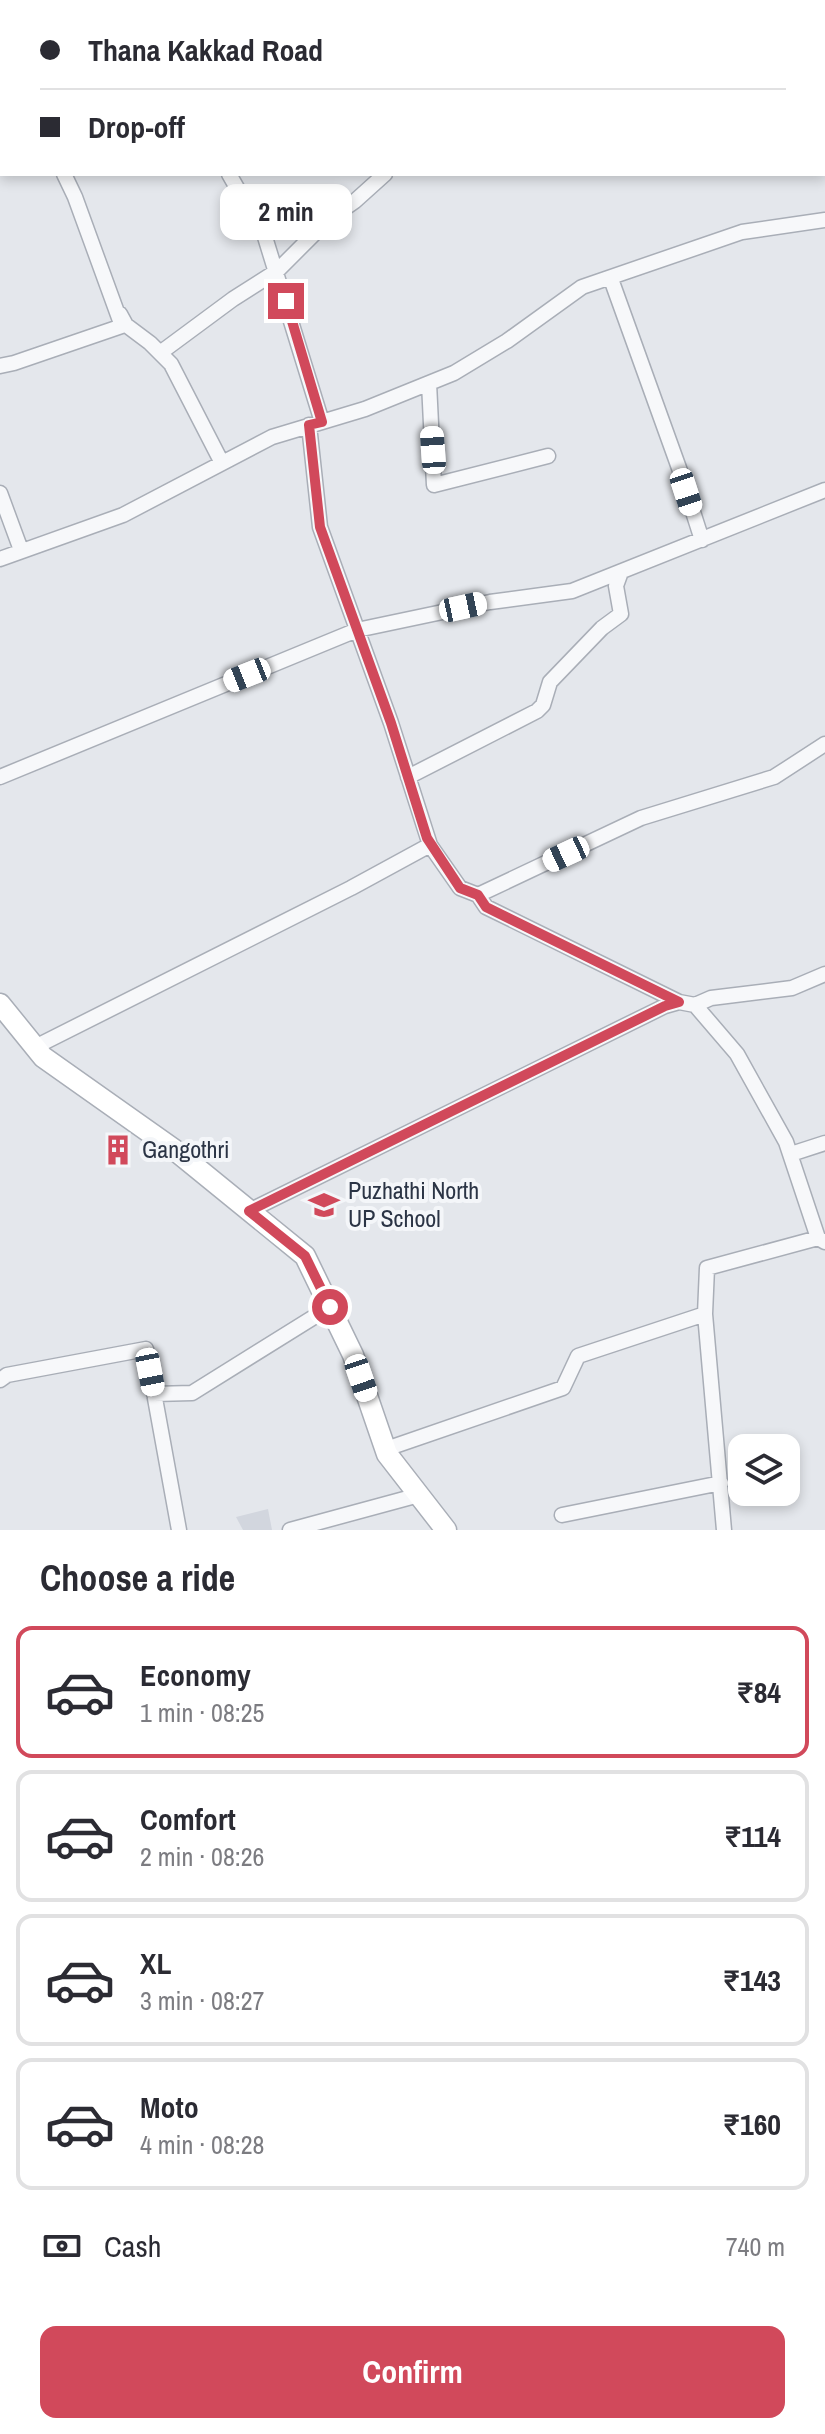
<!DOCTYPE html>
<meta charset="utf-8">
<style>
:root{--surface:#fff;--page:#f2f2f3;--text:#2b2b33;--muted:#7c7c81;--line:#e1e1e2;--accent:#d1495b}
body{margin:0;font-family:"Archivo Narrow",sans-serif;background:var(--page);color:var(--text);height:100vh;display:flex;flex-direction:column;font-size:30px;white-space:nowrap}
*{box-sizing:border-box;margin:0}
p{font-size:26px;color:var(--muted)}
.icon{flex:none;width:44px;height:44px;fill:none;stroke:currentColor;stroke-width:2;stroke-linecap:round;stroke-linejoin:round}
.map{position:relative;height:1530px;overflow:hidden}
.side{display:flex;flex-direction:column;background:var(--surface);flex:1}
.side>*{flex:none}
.guide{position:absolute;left:0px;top:0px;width:826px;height:176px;box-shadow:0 4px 12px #0003;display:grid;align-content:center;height:176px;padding:0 40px;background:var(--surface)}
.buttons{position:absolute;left:728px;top:1434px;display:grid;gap:16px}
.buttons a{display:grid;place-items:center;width:72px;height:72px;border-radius:16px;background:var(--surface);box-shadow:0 4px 12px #0003;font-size:40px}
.end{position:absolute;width:36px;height:36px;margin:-18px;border:10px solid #d1495b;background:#fff;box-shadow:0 0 0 4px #fff}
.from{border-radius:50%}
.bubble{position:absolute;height:56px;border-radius:16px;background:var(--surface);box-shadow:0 4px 12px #0003;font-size:26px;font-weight:700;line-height:56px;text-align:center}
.car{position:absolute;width:24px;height:48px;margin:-24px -12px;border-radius:10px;box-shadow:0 0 6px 2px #0007;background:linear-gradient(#fff 24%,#345 0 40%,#fff 0 76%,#345 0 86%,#fff 0)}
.guide b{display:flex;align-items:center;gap:28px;height:76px;font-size:30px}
.guide b+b{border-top:2px solid var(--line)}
.guide i{width:20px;height:20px;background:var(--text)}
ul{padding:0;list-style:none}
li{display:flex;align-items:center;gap:24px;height:132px;margin:0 16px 12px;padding:0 24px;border:4px solid var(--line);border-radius:16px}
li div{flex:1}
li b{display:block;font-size:30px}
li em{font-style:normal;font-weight:700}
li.selected{border-color:var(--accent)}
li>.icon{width:72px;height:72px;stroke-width:1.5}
h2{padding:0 40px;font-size:36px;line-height:96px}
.pay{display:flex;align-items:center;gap:20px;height:88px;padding:0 40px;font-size:30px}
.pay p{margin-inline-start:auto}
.action{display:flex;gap:16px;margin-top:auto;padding:16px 40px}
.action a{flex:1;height:92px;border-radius:16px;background:var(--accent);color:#fff;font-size:32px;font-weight:700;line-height:92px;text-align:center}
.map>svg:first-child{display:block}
</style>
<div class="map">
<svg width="825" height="1530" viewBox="0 0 825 1530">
<rect width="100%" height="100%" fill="#e4e7ec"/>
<path fill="#d2d6de" d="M268 1509 272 1530H243L236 1517Z"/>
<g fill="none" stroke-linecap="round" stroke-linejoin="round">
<g stroke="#a9aeb7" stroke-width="17">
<path id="minor" d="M137 2 140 0
M0 32 2 38
M0 138H2
M229 174 265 237 322 422
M611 279 679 468 702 540
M120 314 126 325 150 343 171 364 222 463
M160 353 233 299 277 271 328 220 355 201 385 174
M0 366 14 363 122 326 75 197 64 174
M429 383 434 485 548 456
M309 425 320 527 391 723 430 845
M0 493 21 550
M0 559 123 515 272 437 365 409 454 373 507 341 582 287 742 232 825 220
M0 777 357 630 490 602 572 591 825 490
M408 777 537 711 543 705 550 682 602 628 621 614 616 586 621 572
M478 895 486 907 679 1002
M695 1005 711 998 792 988 825 974
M35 1047 351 888 430 845 460 888 478 895 641 818 774 777 825 744
M791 1154 825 1143
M249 1211 665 1006 679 1002 695 1005 737 1054 786 1142 818 1238
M705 1314 724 1530
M0 1380 7 1375 146 1349 179 1530
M154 1394 192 1393 330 1307
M386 1449 563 1388 578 1356 705 1314 707 1268 818 1238 825 1242
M562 1515 721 1483
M290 1530 419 1495"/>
</g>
<g stroke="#a9aeb7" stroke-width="23">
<path id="secondary" d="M0 1004 43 1057 176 1151 305 1256 353 1355 387 1454 446 1530"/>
</g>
<use href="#minor" stroke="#f7f8fa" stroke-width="14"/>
<use href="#secondary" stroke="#fff" stroke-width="20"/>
</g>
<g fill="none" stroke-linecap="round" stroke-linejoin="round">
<path stroke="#d1495b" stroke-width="10" d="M286 301 322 422 309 425 320 527 391 723 427 838 460 888 478 895 486 907 679 1002 665 1006 249 1211 305 1256 330 1307"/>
</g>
<defs>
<g id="building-bare" transform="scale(2.4)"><path d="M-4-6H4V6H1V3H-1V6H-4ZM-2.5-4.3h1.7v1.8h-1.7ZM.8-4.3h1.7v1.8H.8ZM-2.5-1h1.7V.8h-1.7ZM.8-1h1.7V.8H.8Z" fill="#d1495b" stroke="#f4f6f9" stroke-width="2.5" paint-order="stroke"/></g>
<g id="school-bare" transform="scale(2.4)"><path d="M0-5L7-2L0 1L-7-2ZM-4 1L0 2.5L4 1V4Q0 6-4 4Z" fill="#d1495b" stroke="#f4f6f9" stroke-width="2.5" paint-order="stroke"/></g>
</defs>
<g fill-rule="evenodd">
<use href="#building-bare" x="118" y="1150"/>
<use href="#school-bare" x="324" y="1205"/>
</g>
<g text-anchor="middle" stroke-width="8" stroke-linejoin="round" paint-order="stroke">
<g font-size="24" fill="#2b3445" stroke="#f4f6f9" text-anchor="start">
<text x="142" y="1158">Gangothri</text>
<text x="348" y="1199">Puzhathi North<tspan x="348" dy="28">UP School</tspan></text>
</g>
</g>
</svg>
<div class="buttons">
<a><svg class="icon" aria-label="layers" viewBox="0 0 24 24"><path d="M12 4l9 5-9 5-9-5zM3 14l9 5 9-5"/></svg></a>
</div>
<i class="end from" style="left:330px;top:1307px"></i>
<i class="end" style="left:286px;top:301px"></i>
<div class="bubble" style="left:220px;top:184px;width:132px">2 min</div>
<i class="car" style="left:433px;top:450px;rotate:356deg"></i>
<i class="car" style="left:686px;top:492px;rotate:162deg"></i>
<i class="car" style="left:463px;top:607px;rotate:78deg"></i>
<i class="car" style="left:247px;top:675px;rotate:248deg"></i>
<i class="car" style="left:566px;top:854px;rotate:245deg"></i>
<i class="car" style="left:150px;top:1372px;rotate:169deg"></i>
<i class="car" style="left:361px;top:1378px;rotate:161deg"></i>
<div class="guide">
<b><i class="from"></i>Thana Kakkad Road</b>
<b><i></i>Drop-off</b>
</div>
</div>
<section class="side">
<h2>Choose a ride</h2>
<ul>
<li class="selected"><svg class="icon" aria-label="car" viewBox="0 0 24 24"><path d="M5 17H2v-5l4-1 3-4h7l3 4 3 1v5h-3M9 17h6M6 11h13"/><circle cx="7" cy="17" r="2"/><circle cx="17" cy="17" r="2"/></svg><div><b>Economy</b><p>1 min · 08:25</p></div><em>₹84</em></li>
<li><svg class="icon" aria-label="car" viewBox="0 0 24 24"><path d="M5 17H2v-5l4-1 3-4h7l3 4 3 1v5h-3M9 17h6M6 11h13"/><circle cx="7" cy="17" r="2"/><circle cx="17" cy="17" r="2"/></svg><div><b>Comfort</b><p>2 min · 08:26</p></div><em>₹114</em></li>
<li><svg class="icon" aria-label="car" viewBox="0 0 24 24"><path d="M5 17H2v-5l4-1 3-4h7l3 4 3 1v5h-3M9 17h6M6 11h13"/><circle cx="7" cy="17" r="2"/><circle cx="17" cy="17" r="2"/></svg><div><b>XL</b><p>3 min · 08:27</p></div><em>₹143</em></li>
<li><svg class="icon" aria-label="car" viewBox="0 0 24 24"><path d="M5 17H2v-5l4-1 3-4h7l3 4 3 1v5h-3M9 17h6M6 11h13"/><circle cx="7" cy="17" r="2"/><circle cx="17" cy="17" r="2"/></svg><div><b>Moto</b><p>4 min · 08:28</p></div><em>₹160</em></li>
</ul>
<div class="pay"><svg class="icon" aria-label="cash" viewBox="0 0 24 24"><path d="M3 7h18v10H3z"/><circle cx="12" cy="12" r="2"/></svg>Cash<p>740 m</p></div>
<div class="action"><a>Confirm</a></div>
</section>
